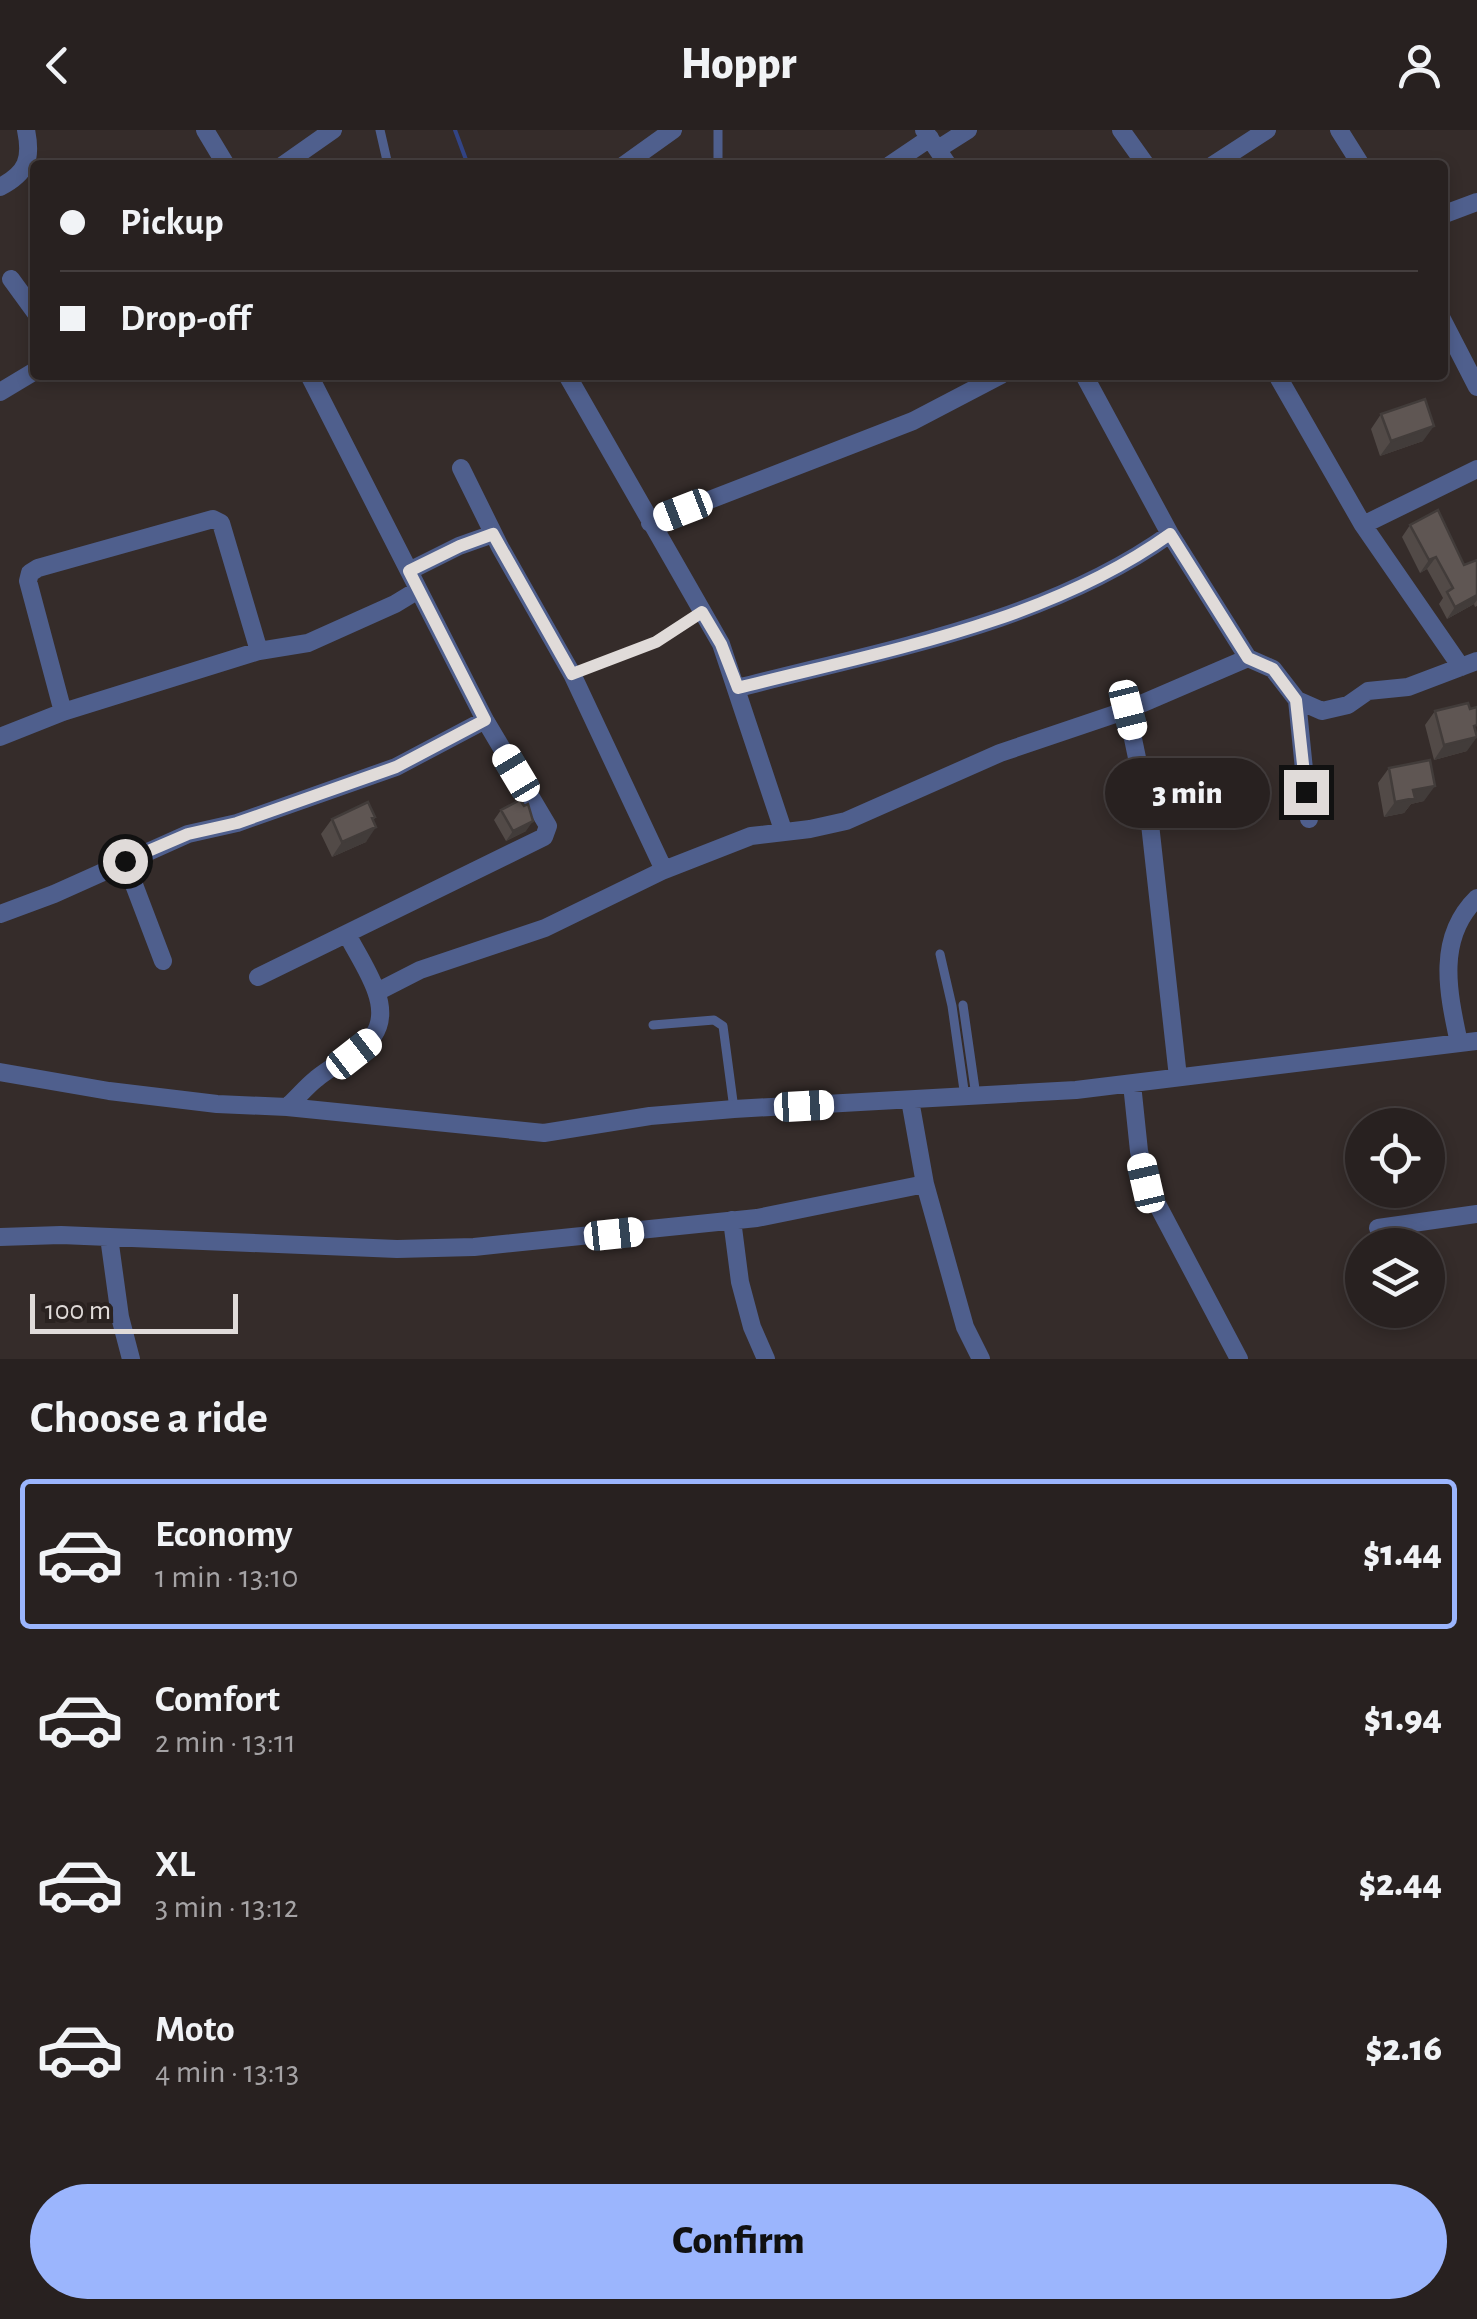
<!DOCTYPE html>
<meta charset="utf-8">
<style>
:root{--surface:#282120;--page:#342e2d;--text:#f1f3f6;--muted:#a5a3a5;--line:#443e3e;--accent:#9bb5fd}
body{margin:0;font-family:"Alegreya Sans",sans-serif;background:var(--page);color:var(--text);height:100vh;display:flex;flex-direction:column;font-size:38px;white-space:nowrap}
*{box-sizing:border-box;margin:0}
p{font-size:32px;color:var(--muted)}
.icon{flex:none;width:55px;height:55px;fill:none;stroke:currentColor;stroke-width:2;stroke-linecap:round;stroke-linejoin:round}
.map{position:relative;height:1229px;overflow:hidden}
.sheet{display:flex;flex-direction:column;background:var(--surface);flex:1}
.sheet>*{flex:none}
.hud{position:absolute;left:30px;top:30px;width:1418px;height:220px;border-radius:10px;box-shadow:0 5px 15px #0003,0 0 0 2px var(--line);display:grid;align-content:center;height:220px;padding:0 30px;background:var(--surface)}
.fabs{position:absolute;left:1345px;top:978px;display:grid;gap:20px}
.fabs a{display:grid;place-items:center;width:100px;height:100px;border-radius:50%;background:var(--surface);box-shadow:0 5px 15px #0003,0 0 0 2px var(--line);font-size:50px}
.scale{position:absolute;left:30px;bottom:25px;width:208px;box-sizing:border-box;padding-left:10px;border:5px solid #e0dbd9;border-top:0;font-size:28px;line-height:35px;white-space:nowrap;color:#e0dbd9;-webkit-text-stroke:8px #2a2220;paint-order:stroke}
.end{position:absolute;width:45px;height:45px;margin:-22px;border:12px solid #e0dbd9;background:#111;box-shadow:0 0 0 5px #111}
.from{border-radius:50%}
.bubble{position:absolute;height:70px;border-radius:35px;background:var(--surface);box-shadow:0 5px 15px #0003,0 0 0 2px var(--line);font-size:32px;font-weight:800;line-height:70px;text-align:center}
.car{position:absolute;width:30px;height:60px;margin:-30px -15px;border-radius:12px;box-shadow:0 0 8px 2px #0007;background:linear-gradient(#fff 24%,#345 0 40%,#fff 0 76%,#345 0 86%,#fff 0)}
.hud b{display:flex;align-items:center;gap:35px;height:95px;font-size:38px}
.hud b+b{border-top:2px solid var(--line)}
.hud i{width:25px;height:25px;background:var(--text)}
ul{padding:0;list-style:none}
li{display:flex;align-items:center;gap:30px;height:150px;margin:0 20px 15px;padding:0 10px;border:5px solid transparent;border-radius:10px}
li div{flex:1}
li b{display:block;font-size:38px}
li em{font-style:normal;font-weight:800}
li.on{border-color:var(--accent)}
li>.icon{width:90px;height:90px;stroke-width:1.5}
h2{padding:0 30px;font-size:45px;line-height:120px}
.action{display:flex;gap:20px;margin-top:auto;padding:20px 30px}
.action a{flex:1;height:115px;border-radius:60px;background:var(--accent);color:#111;font-size:40px;font-weight:800;line-height:115px;text-align:center}
header{display:flex;justify-content:space-between;align-items:center;height:130px;padding:0 30px;background:var(--surface);font-size:45px;font-weight:800}
.map>svg:first-child{display:block}
</style>
<header><svg class="icon" aria-label="back" viewBox="0 0 24 24"><path d="M15 5l-7 7 7 7"/></svg>Hoppr<svg class="icon" aria-label="person" viewBox="0 0 24 24"><circle cx="12" cy="8" r="4"/><path d="M4 21q1-7 8-7t8 7"/></svg></header>
<div class="map">
<svg width="1477" height="1229" viewBox="0 0 1477 1229">
<rect width="100%" height="100%" fill="#352c2a"/>
<g fill="none" stroke-linecap="round" stroke-linejoin="round">
<path stroke="#324485" stroke-width="4" d="M455 0 468 35"/>
<path stroke="#4f5f8d" stroke-width="9" d="M380 0 388 35
M718 35V0
M572 544 656 512 702 482
M940 824 952 876 965 967
M963 875 976 966
M653 895 714 890 723 896 734 979"/>
<path stroke="#4f5f8d" stroke-width="18" d="M205 0 226 35
M924 0 948 35
M1121 0 1146 35
M1339 0 1361 35
M938 19 968 0
M283 35 333 0
M624 35 673 0
M890 35 930 8
M1213 35 1267 0
M0 57C27 43 32 29 26 0
M1442 85 1477 72
M11 149 35 182
M1442 189 1477 257
M567 245 721 514 783 700
M1084 245 1170 404 1248 528
M1277 245 1363 395 1461 537
M0 262 35 241
M461 338 500 417 572 544 664 740
M650 393 913 291 1001 245
M1363 395 1477 339
M409 441 459 416 493 404
M738 558C884 520 1045 493 1170 404
M1297 570 1309 689
M1127 580 1149 685 1178 947
M63 582 28 451 30 443 38 438 213 389 221 393 259 521
M0 607 63 582 259 521 308 513 395 474 418 460
M125 731 163 831
M0 784 54 764 188 704 237 693 396 637 485 590
M258 847 544 707 548 696 485 590 309 245
M377 862 420 840 545 798 664 740 751 706 810 699 846 691 1000 623 1127 580 1248 528 1273 539 1297 570 1322 581 1348 575 1368 561 1408 557 1477 531
M1459 913C1448 862 1436 808 1477 768
M0 942 109 961 217 974 287 977 544 1003 650 986 734 979 1076 960 1477 911
M1132 954 1139 1021 1146 1053 1239 1229
M910 970 925 1054 965 1197 981 1229
M287 977C297 968 306 957 316 949 347 923 395 914 376 861 369 841 356 822 347 804
M732 1090 740 1152 752 1197 766 1229
M1378 1098 1477 1084
M0 1107 61 1105 397 1119 474 1117 757 1088 925 1054
M109 1107 120 1187 131 1229"/>
</g>
<path fill="#524a47" d="M1381 284 1423 311 1380 326 1371 299Z
M1410 395 1464 435 1477 430V476L1475 477 1474 474 1447 489 1439 474 1443 468 1427 439 1420 443 1402 407Z
M1435 581 1467 621 1434 630 1425 595Z
M1389 638 1424 671 1411 674 1404 683 1384 687 1378 653Z
M501 680 526 701 506 711 494 690Z
M375 687 366 712 332 727 321 704 332 689Z"/>
<path fill="#423c3a" d="M1434 296 1423 311 1380 326 1391 311Z
M1436 427 1427 439 1420 443 1429 430Z
M1477 465V470L1474 474 1447 489 1455 477Z
M1477 607 1467 621 1434 630 1444 615Z
M1435 656 1424 671 1411 674 1404 683 1384 687 1395 672 1413 660Z
M533 691 526 701 506 711 513 701Z
M376 697 366 712 332 727 342 712Z"/>
<path fill="#5f5653" stroke="#423c3a" stroke-width="2.5" d="M1425 269 1434 296 1391 311 1381 284Z
M1438 380 1464 435 1477 430V465L1455 477 1447 462 1453 458 1436 427 1429 430 1410 395Z
M1468 573 1470 579 1477 577V595L1474 596 1477 607 1444 615 1435 581Z
M1430 630 1435 656 1413 660 1415 668 1395 672 1389 638Z
M520 670 524 676 528 674 533 691 513 701 501 680Z
M368 672 375 687 372 688 376 697 342 712 332 689Z"/>
<g fill="none" stroke-linecap="round" stroke-linejoin="round">
<path stroke="#e0dbd9" stroke-width="12" d="M125 731 188 704 237 693 396 637 485 590 409 441 460 416 493 404 572 544 656 512 702 482 721 514 738 558C884 521 1046 493 1170 404L1248 528 1273 539 1296 570 1306 662"/>
</g>
</svg>
<div class="fabs">
<a><svg class="icon" aria-label="locate" viewBox="0 0 24 24"><circle cx="12" cy="12" r="6"/><path d="M12 2v4M12 18v4M2 12h4M18 12h4"/></svg></a>
<a><svg class="icon" aria-label="layers" viewBox="0 0 24 24"><path d="M12 4l9 5-9 5-9-5zM3 14l9 5 9-5"/></svg></a>
</div>
<div class="scale">100 m</div>
<i class="end from" style="left:125px;top:731px"></i>
<i class="end" style="left:1306px;top:662px"></i>
<div class="bubble" style="left:1105px;top:628px;width:165px">3 min</div>
<i class="car" style="left:683px;top:380px;rotate:249deg"></i>
<i class="car" style="left:1128px;top:580px;rotate:166deg"></i>
<i class="car" style="left:516px;top:643px;rotate:329deg"></i>
<i class="car" style="left:354px;top:924px;rotate:52deg"></i>
<i class="car" style="left:804px;top:976px;rotate:87deg"></i>
<i class="car" style="left:1146px;top:1053px;rotate:347deg"></i>
<i class="car" style="left:614px;top:1104px;rotate:84deg"></i>
<div class="hud">
<b><i class="from"></i>Pickup</b>
<b><i></i>Drop-off</b>
</div>
</div>
<section class="sheet">
<h2>Choose a ride</h2>
<ul>
<li class="on"><svg class="icon" aria-label="car" viewBox="0 0 24 24"><path d="M5 17H2v-5l4-1 3-4h7l3 4 3 1v5h-3M9 17h6M6 11h13"/><circle cx="7" cy="17" r="2"/><circle cx="17" cy="17" r="2"/></svg><div><b>Economy</b><p>1 min · 13:10</p></div><em>$1.44</em></li>
<li><svg class="icon" aria-label="car" viewBox="0 0 24 24"><path d="M5 17H2v-5l4-1 3-4h7l3 4 3 1v5h-3M9 17h6M6 11h13"/><circle cx="7" cy="17" r="2"/><circle cx="17" cy="17" r="2"/></svg><div><b>Comfort</b><p>2 min · 13:11</p></div><em>$1.94</em></li>
<li><svg class="icon" aria-label="car" viewBox="0 0 24 24"><path d="M5 17H2v-5l4-1 3-4h7l3 4 3 1v5h-3M9 17h6M6 11h13"/><circle cx="7" cy="17" r="2"/><circle cx="17" cy="17" r="2"/></svg><div><b>XL</b><p>3 min · 13:12</p></div><em>$2.44</em></li>
<li><svg class="icon" aria-label="car" viewBox="0 0 24 24"><path d="M5 17H2v-5l4-1 3-4h7l3 4 3 1v5h-3M9 17h6M6 11h13"/><circle cx="7" cy="17" r="2"/><circle cx="17" cy="17" r="2"/></svg><div><b>Moto</b><p>4 min · 13:13</p></div><em>$2.16</em></li>
</ul>
<div class="action"><a>Confirm</a></div>
</section>
